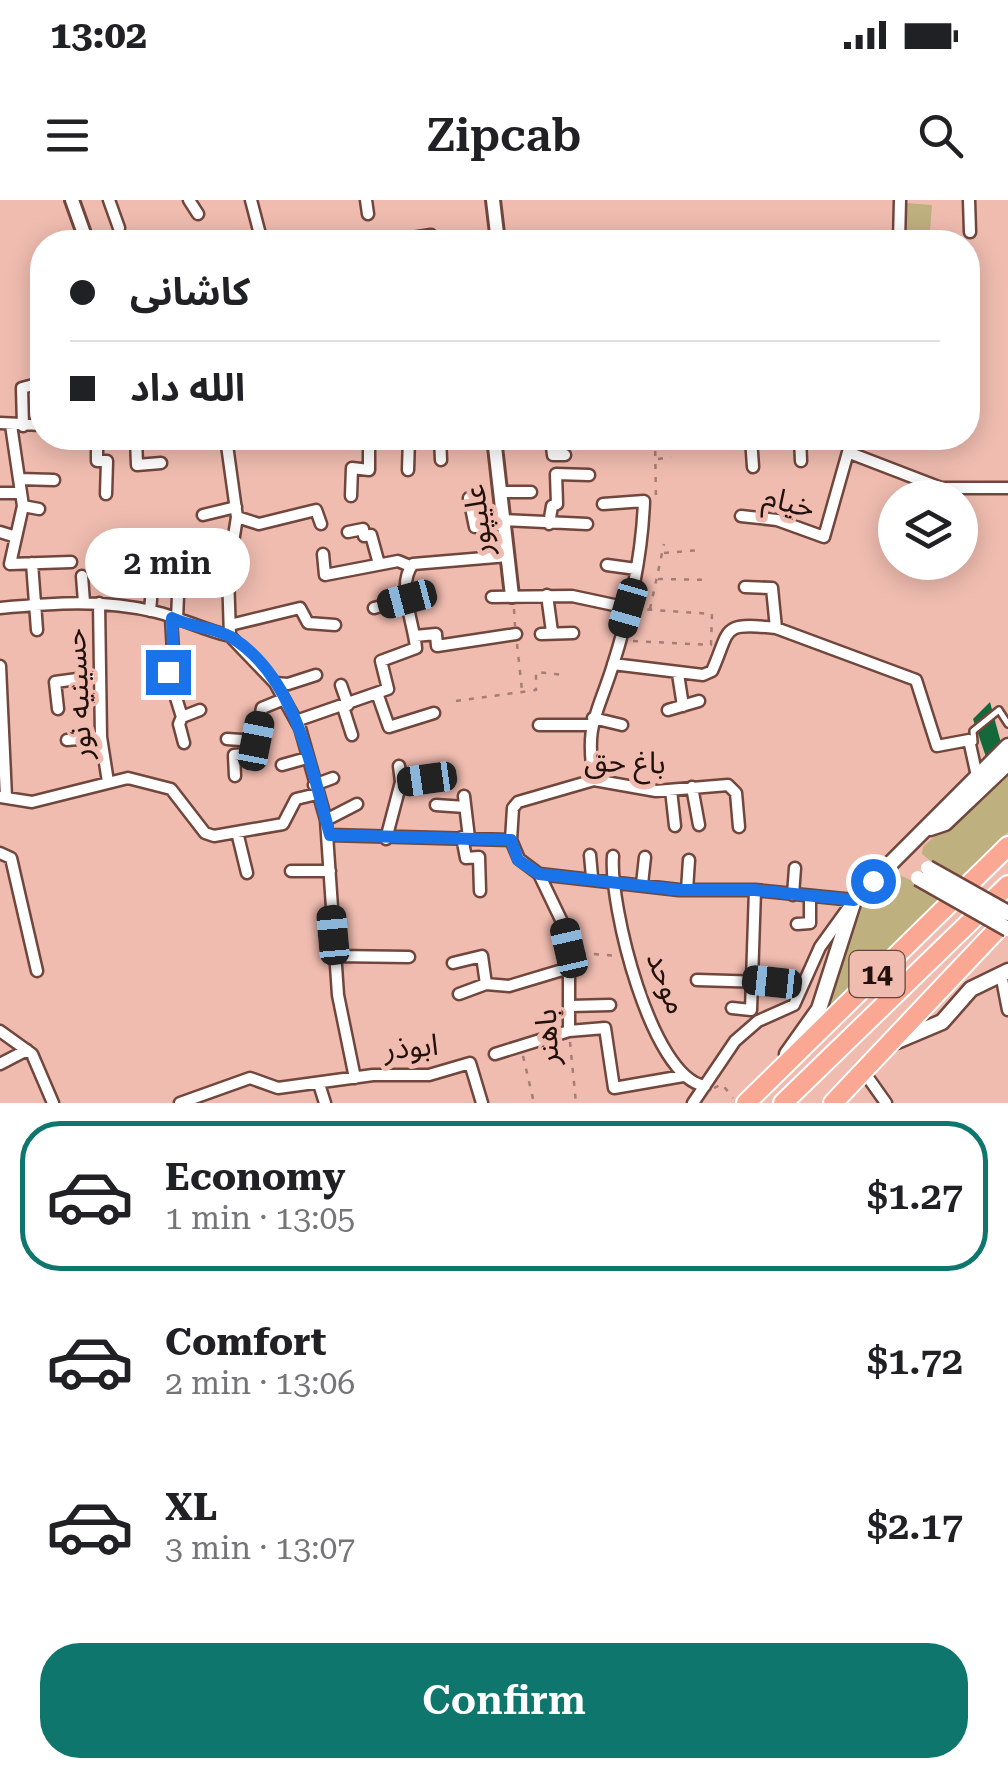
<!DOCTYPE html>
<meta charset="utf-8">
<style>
:root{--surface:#fff;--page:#f2f2f2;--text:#202124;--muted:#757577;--line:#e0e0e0;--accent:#0f766e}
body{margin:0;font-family:"Roboto Serif","Noto Sans Arabic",serif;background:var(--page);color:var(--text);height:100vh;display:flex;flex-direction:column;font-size:38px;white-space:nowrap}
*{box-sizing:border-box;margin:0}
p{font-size:32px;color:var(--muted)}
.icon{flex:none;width:55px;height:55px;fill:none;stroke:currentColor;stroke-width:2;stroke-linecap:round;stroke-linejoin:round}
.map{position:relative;height:903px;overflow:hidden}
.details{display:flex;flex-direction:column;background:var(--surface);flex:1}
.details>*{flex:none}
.banner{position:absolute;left:30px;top:30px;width:950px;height:220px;border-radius:40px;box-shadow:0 5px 25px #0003;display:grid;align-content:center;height:220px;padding:0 40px;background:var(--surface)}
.tools{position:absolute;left:878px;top:280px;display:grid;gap:20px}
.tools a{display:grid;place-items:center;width:100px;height:100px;border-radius:50%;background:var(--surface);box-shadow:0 5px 25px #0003;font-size:50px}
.end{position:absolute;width:45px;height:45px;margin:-22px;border:12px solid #1a73e8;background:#fff;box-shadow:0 0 0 5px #fff}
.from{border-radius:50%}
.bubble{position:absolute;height:70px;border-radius:35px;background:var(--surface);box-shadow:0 5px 25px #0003;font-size:32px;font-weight:600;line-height:70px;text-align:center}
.car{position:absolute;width:30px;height:60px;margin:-30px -15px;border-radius:12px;box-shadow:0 0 8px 2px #0007;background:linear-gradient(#222 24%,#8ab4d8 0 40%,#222 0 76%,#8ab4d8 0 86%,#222 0)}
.banner b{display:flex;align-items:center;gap:35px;height:95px;font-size:38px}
.banner b+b{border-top:2px solid var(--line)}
.banner i{width:25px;height:25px;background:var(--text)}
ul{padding:18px 0 0;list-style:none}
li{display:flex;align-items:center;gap:30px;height:150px;margin:0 20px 15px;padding:0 20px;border:5px solid transparent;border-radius:40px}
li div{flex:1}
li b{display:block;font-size:38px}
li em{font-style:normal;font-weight:600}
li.active{border-color:var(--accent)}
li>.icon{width:90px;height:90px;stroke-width:1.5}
.cta{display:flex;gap:20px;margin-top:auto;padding:20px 40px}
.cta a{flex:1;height:115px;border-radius:40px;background:var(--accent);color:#fff;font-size:40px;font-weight:600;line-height:115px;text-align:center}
.status{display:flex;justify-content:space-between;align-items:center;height:70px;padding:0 50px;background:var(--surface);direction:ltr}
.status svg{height:28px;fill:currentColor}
header{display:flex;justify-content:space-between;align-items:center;height:130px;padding:0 40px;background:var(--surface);font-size:45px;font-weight:600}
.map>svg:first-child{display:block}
</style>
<div class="status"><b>13:02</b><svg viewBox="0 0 49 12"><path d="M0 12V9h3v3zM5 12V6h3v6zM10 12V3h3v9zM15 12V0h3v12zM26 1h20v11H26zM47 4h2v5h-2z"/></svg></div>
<header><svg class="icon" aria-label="menu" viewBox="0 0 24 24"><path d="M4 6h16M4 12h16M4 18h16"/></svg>Zipcab<svg class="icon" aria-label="search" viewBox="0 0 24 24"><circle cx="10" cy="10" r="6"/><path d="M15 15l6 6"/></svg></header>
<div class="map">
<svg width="1008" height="903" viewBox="0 0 1008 903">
<rect width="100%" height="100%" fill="#f0bcb0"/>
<path fill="#bfb07f" d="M906 3 932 5 929 42H903Z
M1008 569V632L958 682 922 654 923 647Z
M898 674 942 696 813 824 853 713Z"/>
<path fill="#13693a" d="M990 502 1001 543 986 557 973 519Z"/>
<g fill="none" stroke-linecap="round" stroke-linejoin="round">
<g stroke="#71463c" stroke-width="10">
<path id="service" d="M974 542 973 531 999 510 1008 524"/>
</g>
<g stroke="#71463c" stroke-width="15">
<path id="minor" d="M109 0 119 28
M189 0 198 14
M251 0 262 42
M366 0 368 14
M969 0 970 32
M399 40 431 35V42
M57 42 84 36
M616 42H618
M899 42 900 0
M0 223 42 225
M11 225 23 306 10 364 71 362
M23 226 22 188 37 184
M97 238V261H107L106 294
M136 238 137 265 161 263
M226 238 237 317 228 374 230 436
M440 238 441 260
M551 238 553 255H565
M751 238 753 267
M800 238 801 261
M850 253 941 288H1008
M408 270 409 238
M19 279 54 280
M500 292H531
M0 293H21
M351 296 352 268 369 270V238
M469 298 475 327 504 324
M23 306 39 309
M203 315 236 307
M741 316 777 320 824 337 852 238
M237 317 259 324 316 310 321 324
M504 320 587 324
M549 324 552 306 557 304 556 274 589 275
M0 332 16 337
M348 332 363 329 364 336 371 335 379 364
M323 354 325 375 398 361 410 366
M32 363 37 430
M607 365 636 369
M82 376 84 402
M745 387 772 388 776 428
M547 395 552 432
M492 397 572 396 628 408
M99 403 101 537 108 582
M0 408C53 403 103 399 156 412 181 418 204 430 230 436
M374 408 407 399
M150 411 155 353
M171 418 173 451 168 472 182 517 179 524 184 543
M177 420 178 395
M230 425 300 408 308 423 335 425
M541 434 573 433
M230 436 275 483 300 528 326 620 338 795 355 878
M415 436 436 434 437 446 516 434
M613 464 703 475 712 471C731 428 720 422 776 428L916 480 937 546 969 540 977 576
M0 466 6 597
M678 474 683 506
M275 483 288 484 316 475
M341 485 348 505
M377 493 389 527 434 513
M343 507 352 535
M58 509 55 482 100 476
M668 510 699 501
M182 517 200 510
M593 518 622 525
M296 521 388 489 381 461 416 448C414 423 396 385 413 364L508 356
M539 525H590
M227 539 255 541
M67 540 101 537
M282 565 307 558
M399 566 401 582
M235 576 234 555 253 553 262 508 284 499
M594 580C585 525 596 518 612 468 629 415 642 357 644 301L603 304
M401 582 427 579
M314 585 333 578
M692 587 699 625
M671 590 675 626
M464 596 469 638
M0 597 32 602 128 578 171 589 205 633 214 636 283 624 296 599 317 594
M436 605 465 607
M326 620 357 604
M237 632 247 673
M330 635 511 640 519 659 539 674 679 690H755L854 700 820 747 794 805 758 821 735 841 693 903
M462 637 466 658 479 657 480 691
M386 639 401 582
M511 640 513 608 518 602 594 580 656 591 728 585 736 593 739 627
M0 653 11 658 37 771
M590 655 592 677
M613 656C609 704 651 878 705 886
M291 671H330
M539 674 564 726 569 748V831
M642 684 645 657
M687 690 689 660
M793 695 795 668
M797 724 810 723V696
M335 756 409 757
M453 763 482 756 486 784
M1001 774 1008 810
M697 780 792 783
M459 794 486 784 509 786 569 768
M570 806 610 805
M732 808 751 810 755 690
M0 831 32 854 53 903
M495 854 569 831 605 828 614 888 683 876
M0 864 27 850
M864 872 886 903
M319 884 325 903
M180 903 250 878 278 888 373 875H429L470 863 482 903"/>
</g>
<g stroke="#71463c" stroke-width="18">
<path id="tertiary" d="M72 0 87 42
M493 0 498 42
M494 238 512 396"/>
</g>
<g stroke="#71463c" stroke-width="19">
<path id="secondary" d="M930 628 945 623 1008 563
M897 841 942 822 971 789 1008 771
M787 854 819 809 854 700 1008 546"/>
</g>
<g stroke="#fff" stroke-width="22">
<path id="trunk" d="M746 903 1008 646
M783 903 1008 685
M833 903 1008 718"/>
</g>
<path stroke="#a47d74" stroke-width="2.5" stroke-dasharray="5 8" stroke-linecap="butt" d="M655 238 656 301
M658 259 671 257
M664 353 700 350
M658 379 710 380
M514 409 515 426
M650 409 664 344
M633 441 711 445 712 414 640 409
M517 444 522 490
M456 501 536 490V472L565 475
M581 753 618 756
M570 842 576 903
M523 856 534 903
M714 888 722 884 733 898"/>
<use href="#service" stroke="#fff" stroke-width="5"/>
<use href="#minor" stroke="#fff" stroke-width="10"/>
<use href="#tertiary" stroke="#fff" stroke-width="12"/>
<use href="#secondary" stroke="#fff" stroke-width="14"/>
<use href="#trunk" stroke="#faa794" stroke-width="18"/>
<g stroke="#71463c" stroke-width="19" stroke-linecap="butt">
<path id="secondary-bridge" d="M928 668 1008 713
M918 678 1008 729"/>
</g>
<use href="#secondary-bridge" stroke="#fff" stroke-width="14"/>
</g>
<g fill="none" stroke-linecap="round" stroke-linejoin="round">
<path stroke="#1a73e8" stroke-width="12" d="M168 472 173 451 172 418C190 427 214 427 231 437 296 477 311 568 330 635L511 640 518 660 539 674 680 690H755L854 700 873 681"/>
</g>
<g text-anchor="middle" stroke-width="10" stroke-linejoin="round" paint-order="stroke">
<rect fill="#f0bcb0" stroke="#5f443d" stroke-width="2.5" x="849.5" y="751" width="55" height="46" rx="8"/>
<g font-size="28" font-weight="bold" fill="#21100c">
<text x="877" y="784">14</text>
</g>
<g font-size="30" fill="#21100c" stroke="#f0bcb0">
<text transform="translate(789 302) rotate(14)" y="10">خیام</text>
<text transform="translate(478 320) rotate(-97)" y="10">علیپور</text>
<text transform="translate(78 494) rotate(-93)" y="10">حسینیه نور</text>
<text transform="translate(625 562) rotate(2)" y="10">باغ حق</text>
<text transform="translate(667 783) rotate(69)" y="10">موحد</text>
<text transform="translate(547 837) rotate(-93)" y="10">باهنر</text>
<text transform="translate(411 847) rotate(-5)" y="10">ابوذر</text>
</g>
</g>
</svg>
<div class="tools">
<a><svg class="icon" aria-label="layers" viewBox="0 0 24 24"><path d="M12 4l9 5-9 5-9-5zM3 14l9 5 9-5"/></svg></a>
</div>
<i class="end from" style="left:873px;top:681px"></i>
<i class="end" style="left:168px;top:472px"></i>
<div class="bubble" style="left:85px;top:328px;width:165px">2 min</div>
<i class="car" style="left:407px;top:399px;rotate:255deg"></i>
<i class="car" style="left:628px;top:408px;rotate:196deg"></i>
<i class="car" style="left:256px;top:541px;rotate:11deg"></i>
<i class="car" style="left:427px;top:579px;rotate:262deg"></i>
<i class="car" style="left:333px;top:735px;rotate:355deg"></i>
<i class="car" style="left:569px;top:748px;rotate:347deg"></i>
<i class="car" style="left:772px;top:782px;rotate:276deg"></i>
<div class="banner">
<b><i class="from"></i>کاشانی</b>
<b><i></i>الله داد</b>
</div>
</div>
<section class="details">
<ul>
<li class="active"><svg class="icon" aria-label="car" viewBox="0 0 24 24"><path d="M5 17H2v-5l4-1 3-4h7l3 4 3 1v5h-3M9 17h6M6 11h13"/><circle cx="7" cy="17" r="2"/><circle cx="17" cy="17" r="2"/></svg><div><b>Economy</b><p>1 min · 13:05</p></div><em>$1.27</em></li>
<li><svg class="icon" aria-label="car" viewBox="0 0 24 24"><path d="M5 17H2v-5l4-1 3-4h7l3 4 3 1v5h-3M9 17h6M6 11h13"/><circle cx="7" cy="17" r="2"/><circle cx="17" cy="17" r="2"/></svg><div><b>Comfort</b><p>2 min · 13:06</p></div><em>$1.72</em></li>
<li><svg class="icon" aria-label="car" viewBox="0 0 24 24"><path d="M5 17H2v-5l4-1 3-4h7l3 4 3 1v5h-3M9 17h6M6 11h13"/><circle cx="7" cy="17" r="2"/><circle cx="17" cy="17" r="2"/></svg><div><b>XL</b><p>3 min · 13:07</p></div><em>$2.17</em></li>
</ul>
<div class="cta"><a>Confirm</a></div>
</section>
